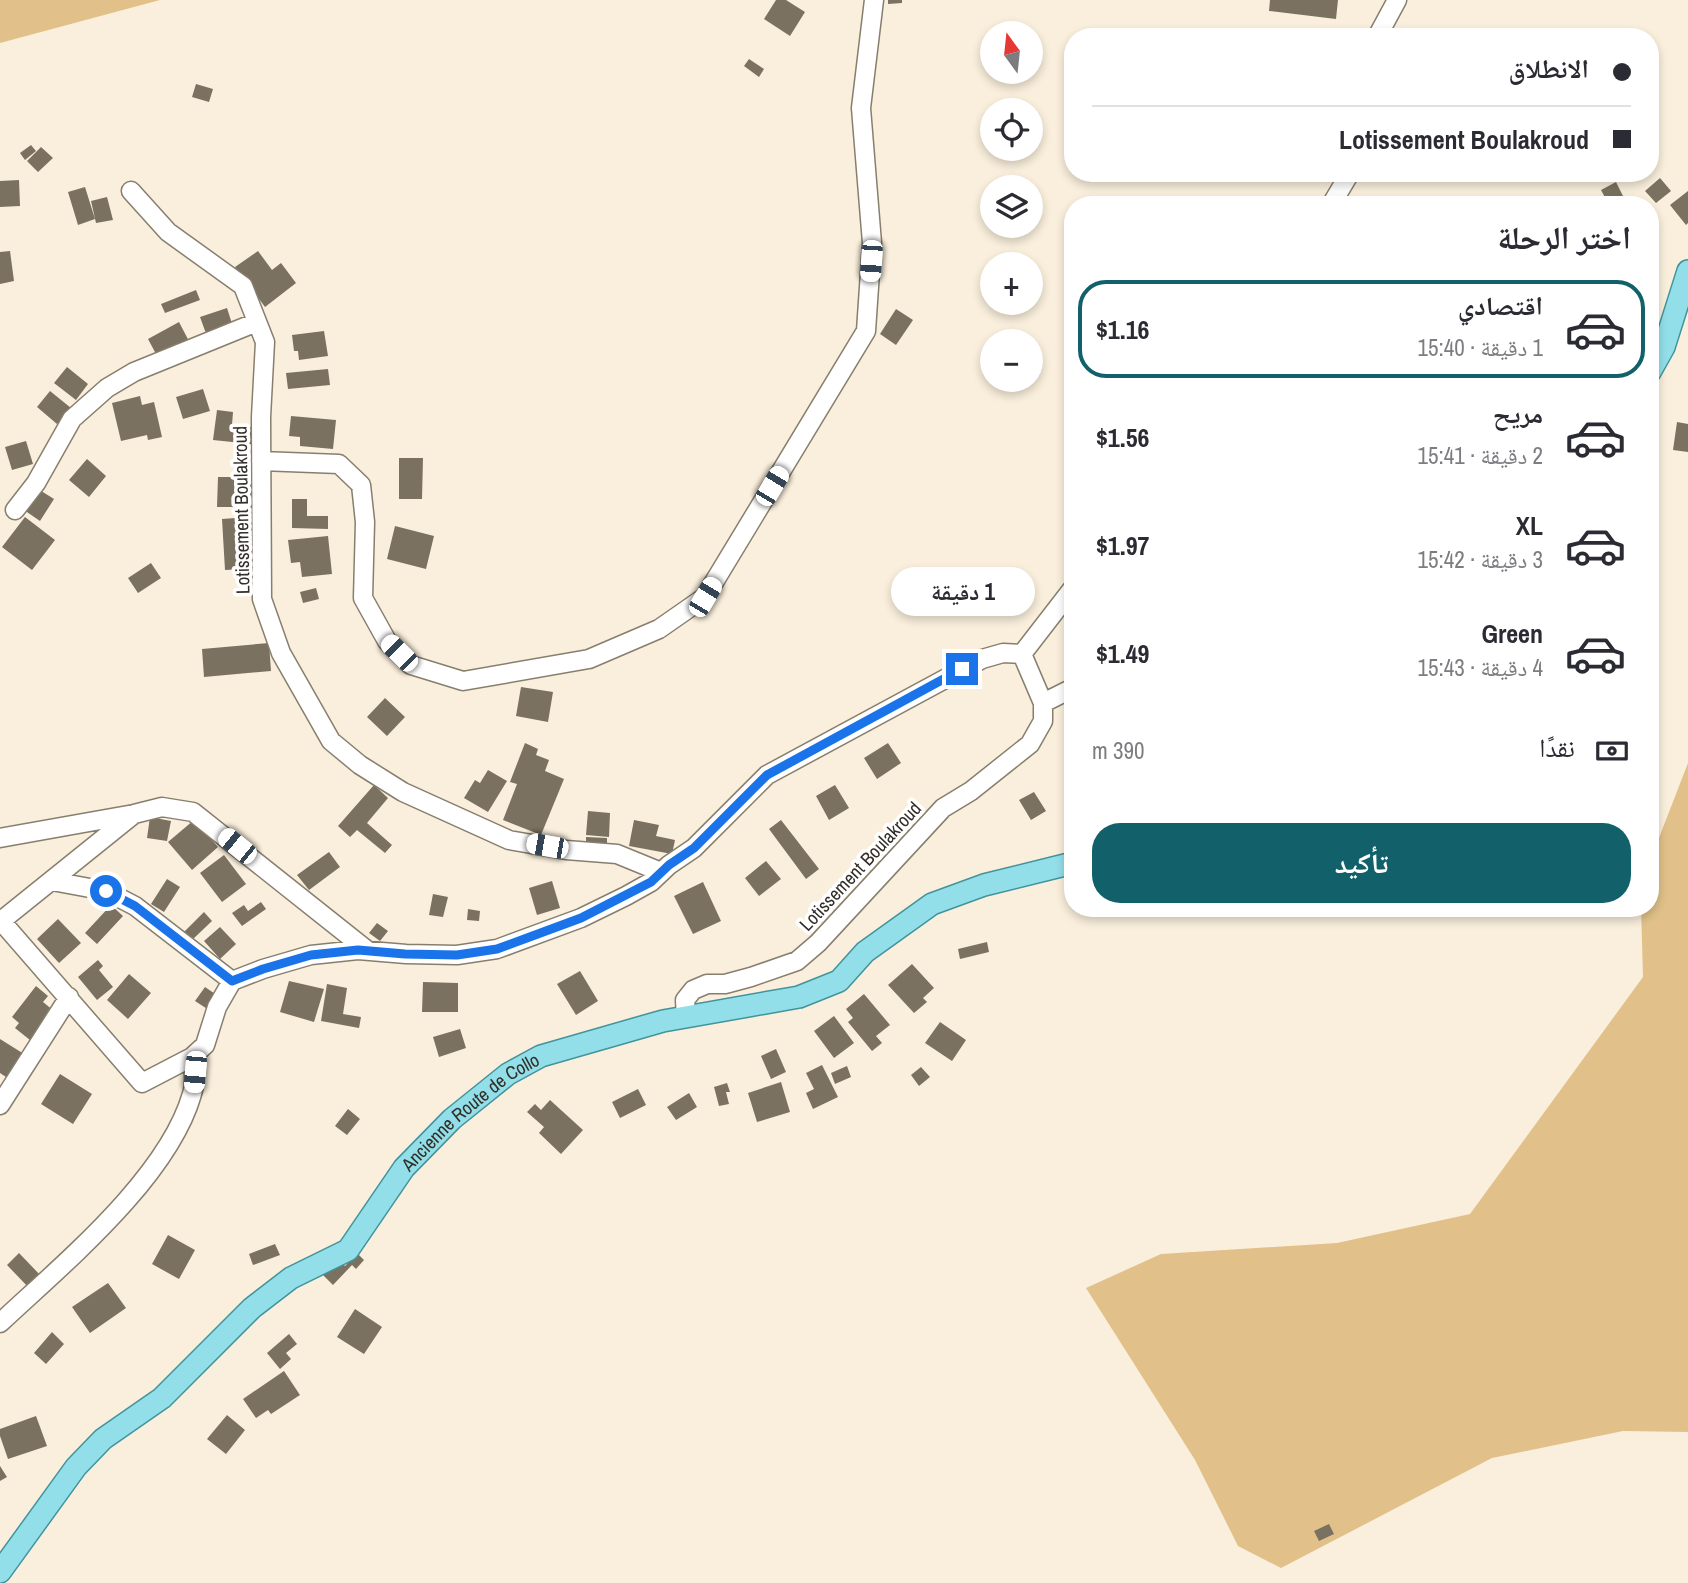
<!DOCTYPE html>
<html lang="ar">
<meta charset="utf-8">
<style>
:root{--surface:#fff;--page:#f7f7f7;--text:#2b2b33;--muted:#7c7c81;--line:#e1e1e2;--accent:#12616a}
body{margin:0;font-family:"Archivo Narrow","Noto Naskh Arabic",sans-serif;background:var(--page);color:var(--text);direction:rtl;height:100vh;display:flex;flex-direction:column;font-size:26px;white-space:nowrap}
*{box-sizing:border-box;margin:0}
p{font-size:23px;color:var(--muted)}
.icon{flex:none;width:38px;height:38px;fill:none;stroke:currentColor;stroke-width:2;stroke-linecap:round;stroke-linejoin:round}
.map{position:relative;flex:1;overflow:hidden;direction:ltr}
.side{position:absolute;left:1064px;top:196px;width:595px;height:721px;display:flex;flex-direction:column;background:var(--surface);border-radius:28px;box-shadow:0 4px 10px #0003;direction:rtl}
.side>*{flex:none}
.hud{position:absolute;left:1064px;top:28px;width:595px;height:154px;border-radius:28px;box-shadow:0 4px 10px #0003;direction:rtl;display:grid;align-content:center;height:154px;padding:0 28px;background:var(--surface)}
.needle{width:46px;rotate:345deg}
.tools{position:absolute;left:980px;top:21px;display:grid;gap:14px}
.tools a{display:grid;place-items:center;width:63px;height:63px;border-radius:50%;background:var(--surface);box-shadow:0 4px 10px #0003;font-size:35px}
.end{position:absolute;width:32px;height:32px;margin:-16px;border:9px solid #1a73e8;background:#fff;box-shadow:0 0 0 4px #fff}
.from{border-radius:50%}
.bubble{position:absolute;height:49px;border-radius:24px;background:var(--surface);box-shadow:0 4px 10px #0003;font-size:23px;font-weight:700;line-height:49px;text-align:center;direction:rtl}
.car{position:absolute;width:21px;height:42px;margin:-21px -10px;border-radius:9px;box-shadow:0 0 5px 2px #0007;background:linear-gradient(#fff 24%,#345 0 40%,#fff 0 76%,#345 0 86%,#fff 0)}
.hud b{display:flex;align-items:center;gap:24px;height:66px;font-size:26px}
.hud b+b{border-top:2px solid var(--line)}
.hud i{width:18px;height:18px;background:var(--text)}
ul{padding:0;list-style:none}
li{display:flex;align-items:center;gap:21px;height:98px;margin:0 14px 10px;padding:0 14px;border:4px solid transparent;border-radius:28px}
li div{flex:1}
li b{display:block;font-size:26px}
li em{font-style:normal;font-weight:700}
li.selected{border-color:var(--accent)}
li>.icon{width:63px;height:63px;stroke-width:1.5}
h2{padding:0 28px;font-size:32px;line-height:84px}
.pay{display:flex;align-items:center;gap:18px;height:77px;padding:0 28px;font-size:26px}
.pay p{margin-inline-start:auto}
.action{display:flex;gap:14px;margin-top:auto;padding:14px 28px}
.action a{flex:1;height:80px;border-radius:28px;background:var(--accent);color:#fff;font-size:28px;font-weight:700;line-height:80px;text-align:center}
.map>svg:first-child{display:block}
</style>
<div class="map">
<svg width="1688" height="1583" viewBox="0 0 1688 1583">
<rect width="100%" height="100%" fill="#faefdc"/>
<path fill="#e1c189" d="M0 0H160L0 43Z
M1688 763V1432L1623 1431 1492 1458 1281 1568 1238 1546 1195 1460 1086 1288 1161 1254 1337 1243 1470 1214 1643 977 1641 908H1650V861Z"/>
<path fill="#7a7160" d="M776 0H786L805 12 790 36 764 19Z
M888 0H902V3L888 4Z
M1270 0H1338L1336 19 1269 11Z
M749 59 764 69 759 77 744 66Z
M196 84 213 89 209 102 192 97Z
M31 145 36 151 25 160 20 153Z
M41 147 53 158 38 172 27 161Z
M1660 178 1671 191 1656 203 1645 191Z
M19 180 20 206 0 207V181Z
M1616 182 1624 198 1609 205 1601 190Z
M85 187 95 219 78 225 68 192Z
M1688 191V223L1686 225 1670 205Z
M107 197 113 220 96 223 91 201Z
M10 251 14 281 0 284V252Z
M258 251 272 270 281 263 296 283 265 307 235 267Z
M196 290 200 300 165 313 161 304Z
M227 308 234 330 208 339 200 317Z
M896 309 913 320 896 345 880 334Z
M179 322 191 345 163 367 148 339Z
M324 331 328 356 299 360 298 351H294L292 335Z
M67 367 88 384 76 400 54 383Z
M328 369 330 385 288 389 286 373Z
M203 389 210 411 183 419 176 397Z
M50 391 71 408 57 424 37 407Z
M140 396 142 405 154 402 162 437 148 440 147 435 121 441 112 403Z
M217 410 233 412 232 425 264 428 262 445 213 440Z
M291 416 336 420 333 449 300 446V437L289 436Z
M1677 422 1688 424V452L1673 450Z
M26 441 33 464 12 470 5 447Z
M399 458H423L422 499H399Z
M87 459 106 476 89 497 69 480Z
M218 477H242L241 507H217Z
M260 479 264 509 249 511 245 481Z
M38 489 54 499 40 521 24 510Z
M292 499H307V516H328V529L292 528Z
M261 516 264 568 225 570 222 519Z
M25 517 55 540 32 570 2 547Z
M395 526 434 536 426 569 387 559Z
M328 536 332 574 302 577 300 562 291 563 288 540Z
M151 563 161 578 138 593 128 578Z
M316 588 319 599 303 603 300 592Z
M269 643 271 671 204 677 202 649Z
M521 687 553 692 548 722 516 716Z
M385 698 405 717 387 736 367 717Z
M525 743 538 749 536 755 549 760 545 771 564 779 541 835 503 820 517 784 510 782Z
M888 743 901 763 877 779 864 758Z
M488 770 507 781 488 812 464 798 475 780 480 783Z
M374 785 388 798 367 823 392 845 385 853 357 830 350 837 338 826Z
M835 785 849 808 829 820 816 796Z
M1034 792 1046 811 1031 820 1019 800Z
M588 811 610 813 609 837 586 835Z
M150 817 171 821 167 841 147 838Z
M194 820 218 847 192 870 168 842Z
M634 820 659 825 656 836 675 840 672 854 629 846Z
M781 820 819 869 806 879 769 829Z
M586 837 607 838V848L586 846Z
M329 852 340 867 309 890 297 875Z
M224 855 246 884 222 902 200 873Z
M766 861 781 879 759 896 745 878Z
M167 879 180 887 164 912 151 904Z
M552 881 560 908 537 915 529 888Z
M703 882 721 921 693 934 674 896Z
M433 894 448 897 443 917 429 915Z
M261 902 266 909 242 926 232 913 244 905 248 911Z
M111 905 123 916 97 944 85 933Z
M468 909 480 911 479 921 467 920Z
M204 912 212 921 192 940 184 932Z
M58 919 81 943 59 963 37 939Z
M377 923 388 931 380 941 369 933Z
M220 927 236 944 220 959 204 941Z
M987 942 989 952 960 959 958 949Z
M98 960 103 966 99 970 113 987 97 1000 78 977Z
M912 964 934 988 923 998 927 1002 914 1013 888 985Z
M580 971 598 1001 576 1015 557 984Z
M129 974 151 993 128 1019 107 1000Z
M289 981 324 989 314 1022 280 1012Z
M423 982 458 983V1012H422Z
M327 984 347 988 343 1014 361 1017 359 1028 321 1021Z
M36 986 48 996 43 1002 54 1011 30 1040 15 1028 19 1023 12 1017Z
M205 987 221 998 212 1012 195 1001Z
M864 994 890 1025 876 1036 882 1043 872 1051 848 1022 853 1018 846 1009Z
M834 1016 854 1043 834 1058 814 1031Z
M940 1022 966 1040 952 1061 925 1043Z
M460 1029 466 1048 439 1057 433 1037Z
M0 1039 24 1054 9 1079 0 1073Z
M776 1049 786 1072 771 1079 761 1056Z
M822 1065 838 1097 813 1109 806 1093 814 1089 806 1073Z
M847 1066 851 1077 835 1084 831 1073Z
M921 1067 930 1077 919 1086 911 1075Z
M60 1074 92 1094 73 1124 41 1104Z
M781 1082 790 1112 757 1122 748 1093Z
M727 1083 730 1092H726L729 1104 719 1106 714 1087Z
M638 1089 646 1105 620 1118 612 1102Z
M689 1093 697 1107 676 1120 667 1107Z
M550 1100 583 1130 561 1154 539 1133 544 1127 527 1112 535 1104 541 1110Z
M348 1109 360 1119 347 1135 335 1126Z
M168 1235 195 1250 179 1279 152 1264Z
M275 1244 280 1255 253 1265 249 1254Z
M19 1253 42 1277 30 1289 7 1265Z
M357 1253 364 1260 356 1269 352 1265 333 1285 320 1272 336 1256 345 1266Z
M108 1283 126 1308 90 1333 72 1307Z
M355 1309 382 1327 364 1354 337 1337Z
M52 1332 64 1344 46 1364 34 1353Z
M289 1334 297 1344 286 1353 291 1359 280 1369 267 1353Z
M284 1371 300 1395 271 1414 268 1410 256 1418 243 1399Z
M227 1415 245 1430 226 1454 207 1439Z
M36 1416 47 1446 8 1459 0 1436V1429Z
M0 1466 7 1477 0 1481Z
M1329 1524 1334 1534 1319 1541 1314 1531Z"/>
<g fill="none" stroke-linecap="round" stroke-linejoin="round">
<g stroke="#877e6d" stroke-width="21">
<path id="minor" d="M1377 37 1397 0
M131 191 168 232 243 286 265 342 261 417 262 599 281 653 331 741 360 765 403 792 509 840 566 850 617 854 661 872
M1331 205 1350 173
M261 461 339 464 361 485 365 522 363 598 387 641 411 665 463 681 589 659 659 629 705 597 866 331 872 243 861 108 874 0
M15 510 36 483 72 419 107 388 134 372 257 322
M1022 654 1073 588
M1043 703 1073 688
M134 814 1 921 142 1083 192 1057
M0 838 134 814 162 807 193 812 368 951
M52 881 106 891 135 906 232 981
M686 1017 685 1000 693 990 707 984H725L751 977 797 961 818 943 943 808 971 791 1030 744 1043 721V703L1022 654
M0 1105 69 997
M0 1323C63 1264 168 1178 192 1094 196 1082 194 1069 192 1057L205 1045 217 1007 232 981 263 969 311 955 358 950 406 954 457 955 497 949 581 918 626 896 651 882 669 865 694 848 767 775 982 659 1003 653 1022 654"/>
</g>
<g stroke="#41939c" stroke-width="24">
<g id="major">
<path d="M1650 372 1664 347 1688 271"/>
<path id="s1" d="M0 1572 76 1467 103 1439 162 1398 252 1308 291 1278 348 1250 404 1168 452 1119 508 1074 541 1056 663 1021 799 997 839 981 865 952 932 904 984 885 1073 863"/>
</g>
</g>
<use href="#minor" stroke="#fff" stroke-width="18"/>
<use href="#major" stroke="#92dfe9" stroke-width="21"/>
</g>
<g fill="none" stroke-linecap="round" stroke-linejoin="round">
<path stroke="#1a73e8" stroke-width="9" d="M106 891 135 906 232 981 263 969 311 955 358 950 405 954 457 955 497 949 581 918 651 882 669 865 694 848 767 775 962 669"/>
</g>
<g text-anchor="middle" stroke-width="7" stroke-linejoin="round" paint-order="stroke">
<g font-size="19" fill="#332f28" stroke="#fff">
<text transform="translate(241 510) rotate(-91)" y="7">Lotissement Boulakroud</text>
<text transform="translate(860 866) rotate(-47)" y="7">Lotissement Boulakroud</text>
<text dy="7" stroke="none"><textPath href="#s1" startOffset="667">Ancienne Route de Collo</textPath></text>
</g>
</g>
</svg>
<div class="tools">
<a><svg class="needle" viewBox="-14 -14 28 28"><path d="M0-13l5 13h-10z" fill="#e53935"/><path d="M0 13l5-13h-10z" fill="#7c7c81"/></svg></a>
<a><svg class="icon" aria-label="locate" viewBox="0 0 24 24"><circle cx="12" cy="12" r="6"/><path d="M12 2v4M12 18v4M2 12h4M18 12h4"/></svg></a>
<a><svg class="icon" aria-label="layers" viewBox="0 0 24 24"><path d="M12 4l9 5-9 5-9-5zM3 14l9 5 9-5"/></svg></a>
<a>+</a>
<a>−</a>
</div>
<i class="end from" style="left:106px;top:891px"></i>
<i class="end" style="left:962px;top:669px"></i>
<div class="bubble" style="left:891px;top:567px;width:144px">1 دقيقة</div>
<i class="car" style="left:871px;top:261px;rotate:184deg"></i>
<i class="car" style="left:772px;top:486px;rotate:31deg"></i>
<i class="car" style="left:705px;top:597px;rotate:31deg"></i>
<i class="car" style="left:399px;top:653px;rotate:315deg"></i>
<i class="car" style="left:237px;top:846px;rotate:309deg"></i>
<i class="car" style="left:547px;top:846px;rotate:280deg"></i>
<i class="car" style="left:195px;top:1072px;rotate:185deg"></i>
<div class="hud">
<b><i class="from"></i>الانطلاق</b>
<b><i></i>Lotissement Boulakroud</b>
</div>
<section class="side">
<h2>اختر الرحلة</h2>
<ul>
<li class="selected"><svg class="icon" aria-label="car" viewBox="0 0 24 24"><path d="M5 17H2v-5l4-1 3-4h7l3 4 3 1v5h-3M9 17h6M6 11h13"/><circle cx="7" cy="17" r="2"/><circle cx="17" cy="17" r="2"/></svg><div><b>اقتصادي</b><p>1 دقيقة · 15:40</p></div><em>$1.16</em></li>
<li><svg class="icon" aria-label="car" viewBox="0 0 24 24"><path d="M5 17H2v-5l4-1 3-4h7l3 4 3 1v5h-3M9 17h6M6 11h13"/><circle cx="7" cy="17" r="2"/><circle cx="17" cy="17" r="2"/></svg><div><b>مريح</b><p>2 دقيقة · 15:41</p></div><em>$1.56</em></li>
<li><svg class="icon" aria-label="car" viewBox="0 0 24 24"><path d="M5 17H2v-5l4-1 3-4h7l3 4 3 1v5h-3M9 17h6M6 11h13"/><circle cx="7" cy="17" r="2"/><circle cx="17" cy="17" r="2"/></svg><div><b>XL</b><p>3 دقيقة · 15:42</p></div><em>$1.97</em></li>
<li><svg class="icon" aria-label="car" viewBox="0 0 24 24"><path d="M5 17H2v-5l4-1 3-4h7l3 4 3 1v5h-3M9 17h6M6 11h13"/><circle cx="7" cy="17" r="2"/><circle cx="17" cy="17" r="2"/></svg><div><b>Green</b><p>4 دقيقة · 15:43</p></div><em>$1.49</em></li>
</ul>
<div class="pay"><svg class="icon" aria-label="cash" viewBox="0 0 24 24"><path d="M3 7h18v10H3z"/><circle cx="12" cy="12" r="2"/></svg>نقدًا<p>390 m</p></div>
<div class="action"><a>تأكيد</a></div>
</section>
</div>
